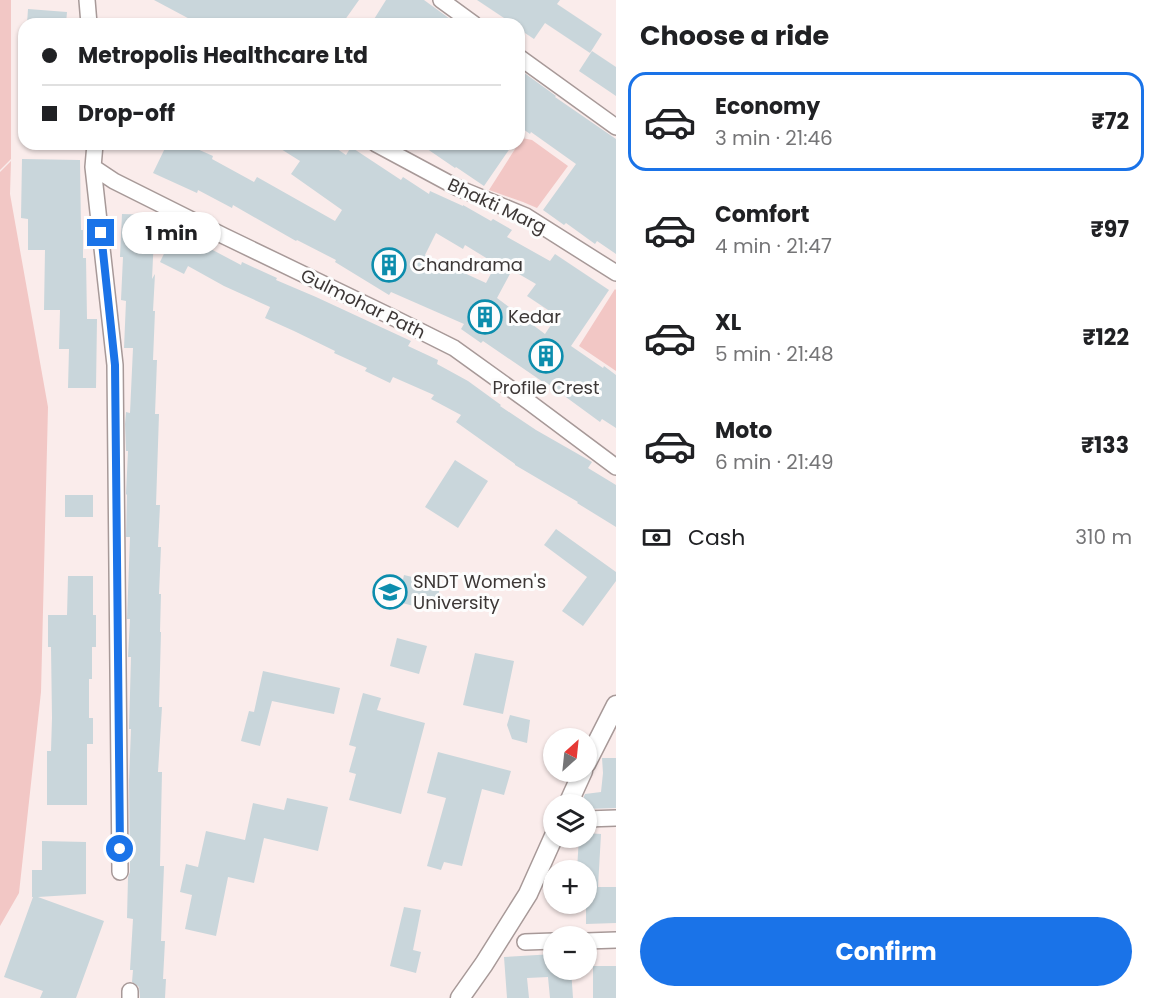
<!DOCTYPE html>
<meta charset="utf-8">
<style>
:root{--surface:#fff;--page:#f6f6f6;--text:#202124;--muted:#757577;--line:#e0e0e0;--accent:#1a73e8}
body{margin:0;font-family:Poppins,sans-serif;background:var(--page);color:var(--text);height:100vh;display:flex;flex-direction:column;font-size:22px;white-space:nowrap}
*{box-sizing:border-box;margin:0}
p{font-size:20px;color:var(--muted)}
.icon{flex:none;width:33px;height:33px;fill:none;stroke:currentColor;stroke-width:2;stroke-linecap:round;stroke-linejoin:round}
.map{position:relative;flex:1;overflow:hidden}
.details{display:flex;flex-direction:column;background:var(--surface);width:540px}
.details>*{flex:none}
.banner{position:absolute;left:18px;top:18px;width:507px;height:132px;border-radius:18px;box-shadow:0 2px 4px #0004;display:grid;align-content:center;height:132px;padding:0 24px;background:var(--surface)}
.needle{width:39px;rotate:27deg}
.controls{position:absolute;left:543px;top:728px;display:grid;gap:12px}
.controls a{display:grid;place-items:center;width:54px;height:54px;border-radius:50%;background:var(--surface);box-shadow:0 2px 4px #0004;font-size:30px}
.end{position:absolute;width:27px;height:27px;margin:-14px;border:8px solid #1a73e8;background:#fff;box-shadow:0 0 0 3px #fff}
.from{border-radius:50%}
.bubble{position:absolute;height:42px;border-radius:21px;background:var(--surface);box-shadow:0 2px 4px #0004;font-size:20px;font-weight:700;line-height:42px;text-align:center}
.banner b{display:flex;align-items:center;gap:21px;height:57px;font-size:22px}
.banner b+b{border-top:2px solid var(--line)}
.banner i{width:15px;height:15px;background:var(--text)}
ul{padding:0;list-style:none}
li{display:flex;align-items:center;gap:18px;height:99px;margin:0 12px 9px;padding:0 12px;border:3px solid transparent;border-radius:18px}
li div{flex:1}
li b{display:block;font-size:22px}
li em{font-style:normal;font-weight:700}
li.selected{border-color:var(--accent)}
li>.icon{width:54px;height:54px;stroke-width:1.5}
h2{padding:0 24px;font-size:27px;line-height:72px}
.pay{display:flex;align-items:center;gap:15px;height:66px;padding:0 24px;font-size:22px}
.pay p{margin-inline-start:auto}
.primary-button{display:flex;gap:12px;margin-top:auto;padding:12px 24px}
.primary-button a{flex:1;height:69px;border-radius:36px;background:var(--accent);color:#fff;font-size:24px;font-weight:700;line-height:69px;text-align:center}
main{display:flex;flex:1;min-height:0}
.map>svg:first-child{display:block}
</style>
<main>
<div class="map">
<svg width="616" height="998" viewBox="0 0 616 998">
<rect width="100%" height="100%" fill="#faeceb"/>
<path fill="#f2c7c5" d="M0 0H11V159L0 170Z
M522 138 532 140 568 166 537 208 523 202 489 190Z
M11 161 10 194 48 407 41 692 19 893 0 926V172Z
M615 289 616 290V371L579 346Z"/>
<path fill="#c9d6db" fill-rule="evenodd" d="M154 0H359L342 24H199Z
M386 0H424L457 24H371Z
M477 0H560L557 4 602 34 590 53 545 23 534 39 519 29V24H513Z
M28 9 67 12 66 24H27Z
M592 51 616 67V96L579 71Z
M519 69 556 96 555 97 616 139V254L597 241 595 244 566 223 564 225 543 210 576 164 531 132 530 134 519 126Z
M167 144H186L213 156 212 159 254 182 257 177 335 221 342 210 291 174 300 161 273 144H330L346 155 351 147 401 180 403 177 429 194 430 191 463 206V205L491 221 493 219 512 230 507 237 550 261 555 254 609 290 571 346 603 368 604 366 616 375V428L602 419 600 422 544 381 543 382 483 341 481 343 461 329 464 324 391 292 389 295 335 262 336 260 297 240 296 241 233 205 232 208 198 190 197 193 153 173ZM436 233 463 249 465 245 496 264 486 283 425 255ZM512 270 536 284 527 296 557 316 545 334 497 298Z
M420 144H513L484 186 456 167 455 168Z
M22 159 80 160 81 230H83V258H86L87 319H97L96 388H68L69 349H59L60 310H44L45 250H28V219L21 218Z
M122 214 155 215 152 279 155 274 153 311H155L153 360H157L155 414H159L156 505H160L158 547H161L159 594H161L160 632H161L159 707H162L158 772H162L160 866H164L161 941H165L163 979H166L165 998H140L139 987 132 982 133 970H130L133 919 127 918 128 877 130 872 129 781 131 729H129L131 657H128L130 619H127L130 537H126L127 495 126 494 128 451H126L125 424 126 412 130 413 133 348H124L126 301 121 300 123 257H120Z
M174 233 207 247 241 265 242 262 277 278 276 280 316 297 411 341 408 346 438 360 437 364 468 381 501 405 500 406 536 430 592 462 588 468 616 485V527L577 503 578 502 515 465V464L456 422 461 415 431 399 434 395 393 377 390 383 365 371 367 368 334 353 335 351 294 331 265 318 270 307 224 286 188 266 184 274 160 262Z
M455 460 488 481 458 528 425 507Z
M65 495H93V517H65Z
M556 529 616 572V581L583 626 562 611 587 577 544 545Z
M404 575 441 584 434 611 398 602Z
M68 576H93V615H96V647H92V679H89V718H93V744H87V805H47V751H51L52 718 51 647H48V615H67Z
M397 638 427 646 419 674 390 666Z
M475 653 514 661 503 714 463 705Z
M263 671 340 688 334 714 272 701 260 746 241 741 249 711 254 712Z
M363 693 381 698 377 710 425 723 401 814 349 800 356 774 349 772 356 747 349 745Z
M510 715 530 720 527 743 512 739 507 725Z
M438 752 511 771 504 795 482 789 462 866 444 862 441 870 427 866 446 798 427 793Z
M602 758H616V808L586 809V804H581L585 794 601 792 603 773Z
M287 798 328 807 318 851 264 838 254 883 228 877 216 936 185 929 192 895 180 892 186 864 198 867 206 831 245 840 253 803 284 810Z
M586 833 601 834 598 887H616V923L586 924V870H577L579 837H586Z
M42 841 86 842V894L38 897 104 921 76 998H40L43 991 4 977 33 897H32V870H42Z
M404 907 421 910 413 950 421 952 416 973 390 966Z
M554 954V969H571L573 998H550L548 977 527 978 529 998H507L504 957Z
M593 966H616V998H593Z"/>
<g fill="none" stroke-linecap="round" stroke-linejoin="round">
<g stroke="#a79998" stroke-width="18">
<path id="minor" d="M87 0 89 24
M441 0 474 24
M519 57 616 127
M95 144 93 167 115 365 120 872
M376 144 458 188 526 216 616 273
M93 167 114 181 224 236 394 318 454 348 529 402 616 467
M586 819 616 818
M586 941 616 940
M525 942 554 941
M130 998V991"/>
</g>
<g stroke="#a79998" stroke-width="21">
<path id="major" d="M586 764 616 705
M568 804 583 771
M460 998 484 964 528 894 554 836"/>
</g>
<use href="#minor" stroke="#fff" stroke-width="15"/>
<use href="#major" stroke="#fff" stroke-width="18"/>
</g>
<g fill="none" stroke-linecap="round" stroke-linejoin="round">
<path stroke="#1a73e8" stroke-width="8" d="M101 233 115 365 120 849"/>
</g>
<defs>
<g id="building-ring" transform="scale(1.725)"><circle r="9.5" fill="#fdfdfd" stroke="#0c8dad" stroke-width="1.5"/><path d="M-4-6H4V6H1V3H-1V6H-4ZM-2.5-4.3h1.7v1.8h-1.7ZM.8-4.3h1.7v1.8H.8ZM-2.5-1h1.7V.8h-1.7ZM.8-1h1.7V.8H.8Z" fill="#0c8dad"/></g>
<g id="university-ring" transform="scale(1.725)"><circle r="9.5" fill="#fdfdfd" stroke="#0c8dad" stroke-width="1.5"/><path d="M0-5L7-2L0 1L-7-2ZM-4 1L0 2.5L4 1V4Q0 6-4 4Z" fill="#0c8dad"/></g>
</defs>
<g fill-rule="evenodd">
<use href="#building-ring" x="389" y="265"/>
<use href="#building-ring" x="485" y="317"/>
<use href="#building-ring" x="546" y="356"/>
<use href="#university-ring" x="390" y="592"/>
</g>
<g text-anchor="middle" stroke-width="6" stroke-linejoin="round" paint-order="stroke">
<g font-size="18" fill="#3c3736" stroke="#fdfdfd">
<text transform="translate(497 206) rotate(25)" y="6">Bhakti Marg</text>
<text transform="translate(363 304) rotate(26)" y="6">Gulmohar Path</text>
</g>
<g font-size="18" fill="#3c3736" stroke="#fdfdfd" text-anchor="start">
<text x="412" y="271">Chandrama</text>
<text x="508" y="323">Kedar</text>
<text x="546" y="394" text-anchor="middle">Profile Crest</text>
<text x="413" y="588">SNDT Women's<tspan x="413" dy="21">University</tspan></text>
</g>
</g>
</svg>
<div class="controls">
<a><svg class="needle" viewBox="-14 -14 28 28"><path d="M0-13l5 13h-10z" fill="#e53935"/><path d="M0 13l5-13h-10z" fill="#757577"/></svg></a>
<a><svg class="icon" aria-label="layers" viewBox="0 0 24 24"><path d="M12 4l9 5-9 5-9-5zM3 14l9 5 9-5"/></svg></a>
<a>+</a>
<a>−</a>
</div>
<i class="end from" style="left:120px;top:849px"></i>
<i class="end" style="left:101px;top:233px"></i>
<div class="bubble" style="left:122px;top:212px;width:99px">1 min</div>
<div class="banner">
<b><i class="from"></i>Metropolis Healthcare Ltd</b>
<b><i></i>Drop-off</b>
</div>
</div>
<section class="details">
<h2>Choose a ride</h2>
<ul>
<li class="selected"><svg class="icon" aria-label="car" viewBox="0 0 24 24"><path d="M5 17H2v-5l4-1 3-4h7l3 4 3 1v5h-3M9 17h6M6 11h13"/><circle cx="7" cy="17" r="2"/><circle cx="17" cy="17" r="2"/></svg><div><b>Economy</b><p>3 min · 21:46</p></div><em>₹72</em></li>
<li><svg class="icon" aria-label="car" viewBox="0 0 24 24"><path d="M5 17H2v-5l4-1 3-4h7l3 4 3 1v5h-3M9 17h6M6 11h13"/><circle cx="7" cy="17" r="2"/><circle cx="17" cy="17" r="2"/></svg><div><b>Comfort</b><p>4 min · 21:47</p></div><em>₹97</em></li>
<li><svg class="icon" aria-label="car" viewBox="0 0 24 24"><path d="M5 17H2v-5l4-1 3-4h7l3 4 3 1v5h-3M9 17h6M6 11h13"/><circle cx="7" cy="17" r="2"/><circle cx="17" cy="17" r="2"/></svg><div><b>XL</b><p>5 min · 21:48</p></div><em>₹122</em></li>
<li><svg class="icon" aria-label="car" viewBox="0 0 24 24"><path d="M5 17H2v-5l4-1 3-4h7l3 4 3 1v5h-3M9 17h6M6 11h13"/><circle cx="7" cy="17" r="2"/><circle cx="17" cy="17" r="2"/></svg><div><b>Moto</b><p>6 min · 21:49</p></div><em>₹133</em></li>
</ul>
<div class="pay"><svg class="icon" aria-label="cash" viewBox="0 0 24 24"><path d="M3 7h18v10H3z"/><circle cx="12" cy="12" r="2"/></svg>Cash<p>310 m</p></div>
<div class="primary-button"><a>Confirm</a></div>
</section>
</main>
